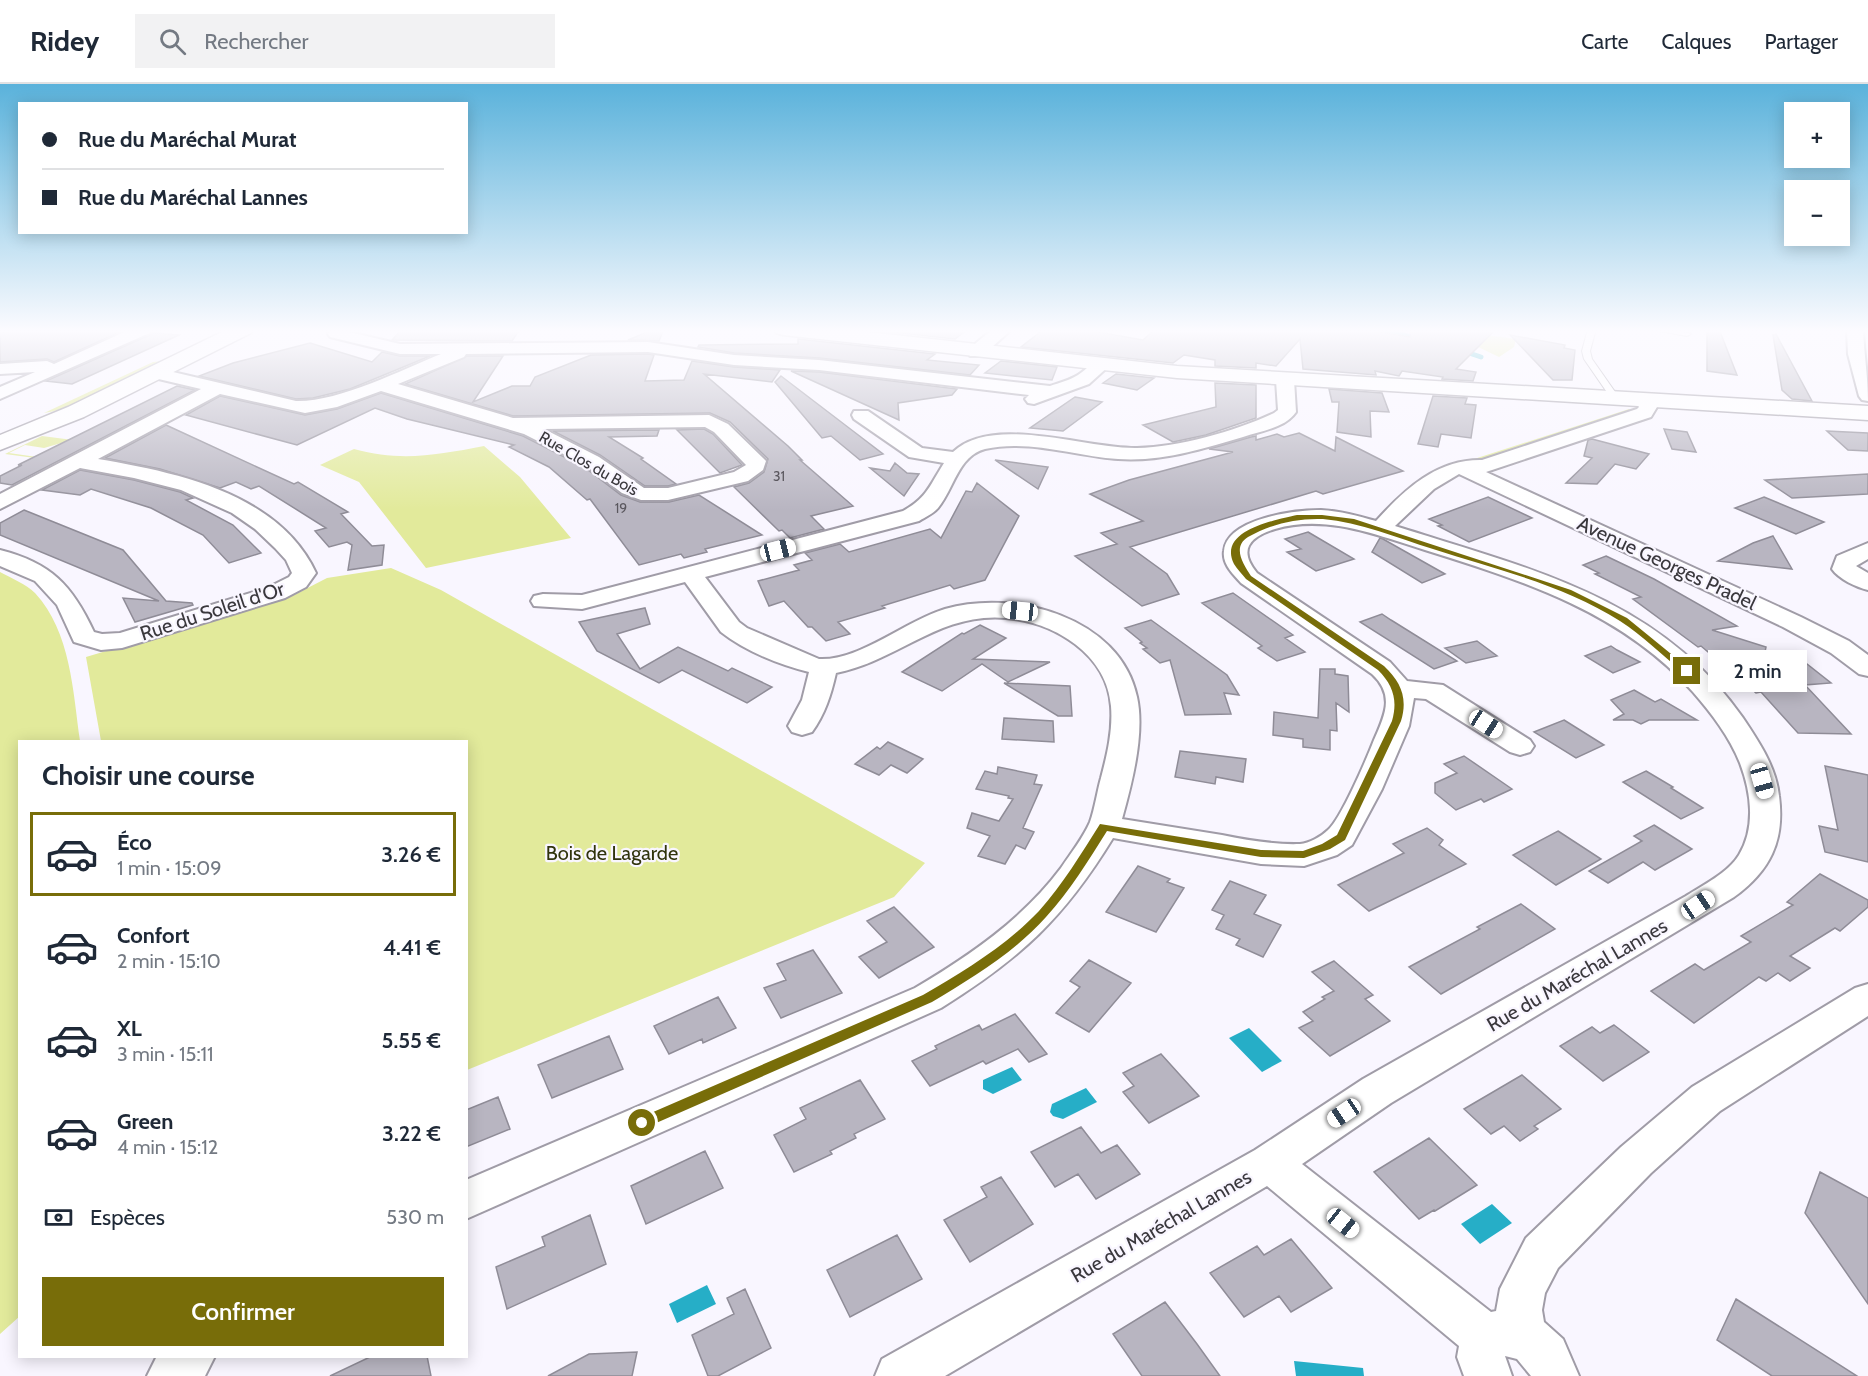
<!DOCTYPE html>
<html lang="fr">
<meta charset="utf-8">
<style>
:root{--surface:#fff;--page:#f2f2f3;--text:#1f2937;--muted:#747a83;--line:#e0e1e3;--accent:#786d09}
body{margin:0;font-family:Cabin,sans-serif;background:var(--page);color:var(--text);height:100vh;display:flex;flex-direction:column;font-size:22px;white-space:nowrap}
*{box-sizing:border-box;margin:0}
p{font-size:20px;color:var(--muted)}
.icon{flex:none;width:33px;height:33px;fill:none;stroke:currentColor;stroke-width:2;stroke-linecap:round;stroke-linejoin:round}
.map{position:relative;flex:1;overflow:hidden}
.side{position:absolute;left:18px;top:656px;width:450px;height:618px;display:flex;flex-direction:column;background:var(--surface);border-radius:0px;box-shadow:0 3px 15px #0003}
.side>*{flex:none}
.hud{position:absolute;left:18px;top:18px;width:450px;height:132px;border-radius:0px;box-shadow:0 3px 15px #0003;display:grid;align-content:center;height:132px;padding:0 24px;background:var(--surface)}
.buttons{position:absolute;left:1784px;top:18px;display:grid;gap:12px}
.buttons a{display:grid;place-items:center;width:66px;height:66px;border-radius:0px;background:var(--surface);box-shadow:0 3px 15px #0003;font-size:30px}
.end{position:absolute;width:27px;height:27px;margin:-14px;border:8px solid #786d09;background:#fff;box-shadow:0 0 0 3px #fff}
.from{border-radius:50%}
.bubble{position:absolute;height:42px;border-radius:0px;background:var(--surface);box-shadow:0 3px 15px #0003;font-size:20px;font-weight:600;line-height:42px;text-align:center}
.car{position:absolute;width:18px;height:36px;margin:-18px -9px;border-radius:8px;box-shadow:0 0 4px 2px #0007;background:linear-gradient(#fff 24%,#345 0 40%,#fff 0 76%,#345 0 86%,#fff 0)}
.hud b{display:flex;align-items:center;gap:21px;height:57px;font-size:22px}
.hud b+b{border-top:2px solid var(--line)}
.hud i{width:15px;height:15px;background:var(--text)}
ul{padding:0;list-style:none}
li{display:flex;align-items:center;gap:18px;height:84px;margin:0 12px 9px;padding:0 12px;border:3px solid transparent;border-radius:0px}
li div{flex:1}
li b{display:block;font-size:22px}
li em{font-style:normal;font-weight:600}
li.on{border-color:var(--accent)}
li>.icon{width:54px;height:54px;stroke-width:1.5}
h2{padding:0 24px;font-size:27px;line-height:72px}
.pay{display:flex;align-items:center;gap:15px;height:66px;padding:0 24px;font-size:22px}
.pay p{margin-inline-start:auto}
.action{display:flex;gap:12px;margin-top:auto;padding:12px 24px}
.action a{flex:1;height:69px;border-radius:0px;background:var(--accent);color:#fff;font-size:24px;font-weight:600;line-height:69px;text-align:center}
header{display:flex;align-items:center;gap:36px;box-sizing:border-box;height:84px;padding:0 30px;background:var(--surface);border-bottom:2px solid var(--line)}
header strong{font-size:28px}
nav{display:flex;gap:33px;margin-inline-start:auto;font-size:21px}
.search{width:420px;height:54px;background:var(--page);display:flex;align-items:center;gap:15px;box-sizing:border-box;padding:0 21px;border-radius:0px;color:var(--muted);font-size:22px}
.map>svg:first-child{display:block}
</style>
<header>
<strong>Ridey</strong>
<div class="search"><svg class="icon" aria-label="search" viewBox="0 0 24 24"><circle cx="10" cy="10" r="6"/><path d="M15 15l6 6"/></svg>Rechercher</div>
<nav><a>Carte</a><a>Calques</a><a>Partager</a></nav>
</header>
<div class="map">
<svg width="1868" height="1292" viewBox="0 0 1868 1292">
<rect width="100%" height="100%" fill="#f9f6ff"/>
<path fill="#e2ea9b" d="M1441 245 1516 255 1514 263 1499 273Z
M164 277C146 287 127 294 109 302 88 312 67 326 44 329L153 278Z
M1629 325 1633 327 1471 378V376Z
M42 352 104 360 88 368 81 367 92 361 68 357 44 364 25 361 9 369 37 373 35 374 5 370Z
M484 362 520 393 571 454 426 484 359 398 320 381 354 365C401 378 437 371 484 362Z
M391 484 441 506 925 779 894 813 467 986 466 657H101L86 573 294 511 327 494Z
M0 488C11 494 26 500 35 509 71 548 73 608 80 657H20V1232L0 1250Z"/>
<path fill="#26aec7" d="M1249 944 1282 977 1262 988 1229 954Z
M1012 983 1022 996 993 1010 983 1005V996Z
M1086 1004 1097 1018 1063 1035 1053 1032 1050 1028 1052 1020Z
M1492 1120 1512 1139 1480 1160 1461 1140Z
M707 1201 716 1220 677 1239 669 1220Z
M1294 1277 1363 1284 1364 1292H1296Z"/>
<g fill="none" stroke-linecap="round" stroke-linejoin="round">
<path stroke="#26aec7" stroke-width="5" d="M1379 245 1419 255
M1463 267 1481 273"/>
</g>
<path fill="#b8b5c1" stroke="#8f8c97" stroke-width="1.5" d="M19 245H122L124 246 54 278 47 275 0 278V249Z
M402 245H520L512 257 392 256Z
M654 245H664L659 257 628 256Z
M865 245H968L955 255Z
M1044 245H1081L1143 256 1155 245H1360L1410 253 1411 245H1496L1456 285 1476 288 1473 297 1442 295 1443 293 1402 287 1399 292 1375 287 1376 291 1303 285 1300 255 1276 282 1256 279V284L1215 282V276L1184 271 1173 279 1021 263Z
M1707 245H1719L1737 291 1707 287Z
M154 249 179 251 72 300 46 297Z
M1776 250 1812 317 1792 315 1782 306 1773 251Z
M1510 251 1565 261 1564 264 1575 266 1572 296H1553Z
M798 255 935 270 927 276 979 281 970 291 819 274 734 269 698 263 699 261 798 260Z
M310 259 372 278 382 268 400 272H430L350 305 313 314 296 315 199 292 233 279Z
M648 270 654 271 645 297 684 296 692 277 734 283 780 286 772 298 704 290 788 362 802 376H800L853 422 811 432 824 445 790 454 782 446 779 447 734 403 749 399 764 388 768 375 730 338 710 329 513 332 405 300 467 272H503L473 318 512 302H530L535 293 591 271Z
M1001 277 1057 283 1052 296 985 289Z
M791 287 819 288 957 305 952 311 898 319 899 336Z
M1116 290 1154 294 1137 306 1103 299Z
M781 292 853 347 883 370 860 376 831 352 822 354 775 298Z
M1215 299 1256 301V334L1206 351 1173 358 1143 341 1216 323Z
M177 302 195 306 12 401 0 399V392L22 381H18Z
M1329 305 1382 309 1389 328 1370 327 1371 353 1337 348 1339 318H1332Z
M381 309 523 352 584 383 621 411 640 418H669L699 411 762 451 705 465 707 468 684 474 681 470 639 481 590 415 587 416 549 383 509 363 514 361 407 335 375 324 297 361 186 331 220 312 305 331 337 325Z
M1433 312 1467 314 1465 320 1476 321 1471 354 1441 350 1438 363 1418 360Z
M1075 313 1102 318 1063 347 1030 344Z
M166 341 294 400 298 398 348 428 341 430 372 462 384 461 382 481 348 486 352 461 347 458 329 463 315 447 326 444 259 402 251 405 236 398 220 404 160 385 105 374Z
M704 345 713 350 742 381 720 389 677 346Z
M1664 345 1687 348 1696 368 1672 365Z
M659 346 657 352 609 353 643 374 641 375 676 400 668 402H645L600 371 553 347Z
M1827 347 1868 349V367L1848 366Z
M1299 349 1335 367 1336 353 1403 387 1323 410 1316 407 1130 463 1167 490 1179 510 1142 522 1075 472 1117 460 1101 449 1143 437 1090 410 1129 396 1233 368 1209 365 1251 353 1256 352V356L1277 350 1284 353Z
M1592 355 1649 370 1636 385 1615 380 1597 400 1566 399 1592 374 1584 372 1588 356Z
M995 376 1048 383 1038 405Z
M895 379 907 389 919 390 904 412 870 384 890 387Z
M80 386 134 396 180 408 193 414 186 416 233 441 261 469 229 479 203 451 151 424 91 405 80 411 42 406Z
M1868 390V410L1792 414 1765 396Z
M977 399 1019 432 985 496 954 505 950 501 882 522 885 524 838 538 850 550 826 557 812 543H808L784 517 769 522 758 497 799 486 794 481 812 476 805 469 840 460 849 468 930 445 941 454 966 407 972 408Z
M1488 413 1532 434 1469 458 1438 442 1442 441 1429 435Z
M1764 413 1824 438 1796 450 1735 424Z
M24 426 123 466 166 517 192 519 193 521 135 538 123 514 159 517 0 451V439Z
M1308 448 1354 475 1316 487 1287 468 1301 465 1285 455Z
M1773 452 1792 485 1718 477 1753 459Z
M1380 454 1383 455 1445 490 1422 499 1372 468Z
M1606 472 1654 495 1737 542 1712 546 1766 563 1762 583 1807 580 1831 599 1805 601 1851 650 1798 649 1761 608 1756 609 1701 562 1698 563 1633 515 1641 513 1595 490 1599 489 1583 481Z
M1233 509 1293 551 1285 554 1305 568 1277 577 1258 564 1262 562 1202 519Z
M645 524 650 540 617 550 640 585 678 563 728 587 732 584 772 603 747 619 682 586 659 599 597 567 579 538Z
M1382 530 1391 536 1457 577 1434 585 1360 538Z
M1151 536 1227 591 1239 611 1224 609 1231 630 1185 631 1170 576 1160 579 1143 565 1147 564 1140 559 1142 558 1125 544Z
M980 541 1006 554 973 575 1050 578 1008 598 982 580 942 607 902 588 962 549 964 550Z
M1477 557 1497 572 1466 579 1445 564Z
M1611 562 1617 566 1640 578 1613 589 1585 572Z
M1320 585H1335V590L1348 592 1349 628 1336 619 1337 647 1330 646V666L1303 663V655L1273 651 1274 628 1318 634Z
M1004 599 1070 602 1072 632H1058Z
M1634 606 1655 618 1661 615 1697 636H1649L1641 640 1633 636H1613L1624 630 1611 616Z
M1004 634 1053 637 1054 658 1002 655Z
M1564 636 1604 661 1576 674 1534 648Z
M888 658 923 675 907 689 891 681 879 691 855 680 877 663 880 665Z
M1180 667 1246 675 1243 698 1216 693 1215 700 1175 693Z
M1464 672 1512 705 1484 718 1481 715 1456 726 1435 709V699L1457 689 1444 680Z
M1825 682 1868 691V778L1825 768 1819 742 1838 746Z
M998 683 1037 691 1034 700 1042 701 1023 744 1034 748 1025 765 1016 761 1005 780 978 772 990 752 967 744 972 729 999 737 1013 715 1008 714 1009 712 976 705 985 687 997 690Z
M1646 687 1673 703 1671 704 1703 724 1681 735 1623 698Z
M1654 741 1692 765 1655 786 1643 778 1608 799 1589 787 1642 757 1634 752Z
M1427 744 1443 756 1439 761 1466 780 1369 827 1338 801 1404 769 1393 760Z
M1558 747 1601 775 1556 801 1513 771Z
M1138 782 1170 795 1167 798 1184 804 1156 848 1106 828Z
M1820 790 1868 816V823L1840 847 1835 844 1790 872 1810 884 1790 897 1778 889 1766 897 1759 893 1694 939 1651 907 1695 880 1704 886 1751 858 1741 852 1793 821 1787 818Z
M1230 797 1266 811 1254 830 1281 841 1263 873 1236 861 1240 855 1216 845 1224 831 1212 826Z
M1521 820 1555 845 1441 910 1409 883 1480 845 1477 843Z
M894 823 934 863 879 894 859 873 887 858 867 837Z
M813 866 842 909 781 934 764 904 786 896 777 880Z
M1089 876 1131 899 1089 948 1056 929 1080 903 1070 897Z
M1334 877 1373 911 1365 915 1390 937 1330 972 1299 944 1313 937 1303 928 1325 915 1322 913 1334 907 1312 888Z
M718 913 736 944 703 959 702 955 669 970 654 942Z
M1015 930 1047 970 1029 978 1018 965 986 980 983 977 930 1002 912 977 937 965 935 962 979 941 982 946Z
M1614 941 1649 968 1603 997 1560 962 1592 943 1600 949Z
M609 952 623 985 552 1014 538 981Z
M1161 970 1199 1012 1149 1039 1123 1008 1134 1002 1123 989Z
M1522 991 1561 1025 1534 1042 1538 1045 1520 1057 1504 1042 1491 1050 1464 1025Z
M860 996 885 1035 854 1050 856 1054 830 1067 832 1070 794 1088 774 1051 806 1035 800 1024Z
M498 1013 510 1045 466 1063V1026Z
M1081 1043 1101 1069 1117 1061 1140 1090 1096 1115 1078 1090 1055 1103 1031 1068Z
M1429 1054 1477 1101 1435 1127 1434 1126 1419 1135 1374 1088Z
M705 1067 723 1104 646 1140 631 1102Z
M1820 1088 1868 1114V1220L1805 1129Z
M1001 1093 1033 1140 970 1178 944 1136 987 1113 981 1103Z
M590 1131 606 1180 507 1225 496 1183 545 1162 542 1153Z
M897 1151 922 1195 850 1233 827 1186Z
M1291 1155 1332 1204 1291 1228 1279 1212 1244 1233 1210 1189 1257 1162 1264 1171Z
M745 1205 771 1264 718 1292H708L692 1251 734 1230 727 1214Z
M1736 1215 1857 1292H1772L1717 1256Z
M1165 1218 1197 1260 1220 1292H1142L1113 1250Z
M637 1268 632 1292H548L589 1270Z
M372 1272H427L431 1292H330Z"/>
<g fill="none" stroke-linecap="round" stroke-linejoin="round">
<g stroke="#a09ca7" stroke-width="2">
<path id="service" d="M1588 245H1596L1590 267 1592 275 1620 315 1619 317H1613L1584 275 1582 267Z
M1648 245H1672L1691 250 1687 252Z"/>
</g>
<g stroke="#a09ca7" stroke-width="4">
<path id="minor" d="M131 245H154L152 248 0 315V303L35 288 0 290V280L47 277 54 280Z
M330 245H346L345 247 400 260 648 258 734 271 819 276 1050 302C1059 299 1070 296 1078 291 1088 285 1094 274 1107 277L1110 281 1089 300 1034 320 1028 319 1025 315 1029 311 819 286 734 281 648 268 466 270 464 273 398 300 513 334 709 331 728 340 766 377 763 386 748 397 668 416H641L622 409 585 381 524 350 381 307 337 323 305 329 220 310 98 375C175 388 279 409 316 489L306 503 285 514 122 564 101 566 74 558 57 521 35 497 0 482V466C51 479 72 501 94 548L102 550 120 549 267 504 289 493 292 489 286 476 275 464 255 445 232 429 181 406 134 394 80 384 0 425V410L201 305 150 293 147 289 150 285 156 284 296 317C339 318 401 286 441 270H400L330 253 328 250ZM705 343 714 348 746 381 734 388 668 404H644L599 373 544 345Z
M993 245H1012L982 272H970L968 268 970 264Z
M1847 245H1863C1864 270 1868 293 1868 317L1862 316 1859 312 1848 270Z
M1285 291 1291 292 1294 296 1296 328C1285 344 1261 347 1243 353 1203 365 1161 378 1118 375 1075 372 1028 355 985 365 958 372 954 405 938 424 933 430 925 433 919 437L705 493 739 538 747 544 819 575C860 577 905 537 945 525 1015 505 1120 533 1137 613 1145 649 1132 699 1122 735 1155 740 1189 746 1222 751 1247 756 1274 761 1300 760 1309 759 1321 753 1328 746 1341 735 1367 674 1374 656 1385 631 1395 611 1372 590L1241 499C1233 490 1222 480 1224 467 1227 434 1296 426 1321 426 1340 427 1358 432 1376 437 1405 405 1437 375 1482 376L1637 325 1639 323 1635 317 1637 313H1651L1657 323 1651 333 1486 388 1801 533 1849 557 1868 571V592L1859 590 1831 569 1783 543 1459 390 1434 405 1395 442C1527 484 1659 513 1743 634 1759 658 1776 683 1779 712 1785 757 1770 787 1734 813L1391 1019 1302 1080 1491 1228 1496 1227 1500 1205 1526 1154 1621 1063 1692 1003 1855 904 1868 900V932L1720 1027 1651 1089 1558 1184 1545 1209 1542 1226 1544 1238 1563 1255 1579 1292H1531L1517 1275 1505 1272 1512 1292H1464L1457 1273 1459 1262 1267 1102 945 1292H875L882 1275 1255 1066 1363 995 1686 812C1703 801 1728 789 1739 771 1756 743 1751 708 1740 679 1729 652 1712 630 1693 608 1622 528 1524 497 1425 466 1376 451 1326 430 1275 445 1249 453 1238 466 1257 489L1390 578 1407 597 1443 601 1530 656 1534 662 1530 668 1520 671 1510 668 1426 615 1414 614 1409 642 1382 705 1352 761 1337 771 1304 782 1261 780 1113 754C1064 834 1021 874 941 924L466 1135V1096L915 904C969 872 1023 835 1061 784 1071 769 1083 754 1090 738 1095 724 1097 708 1101 694 1107 671 1113 647 1111 622 1107 570 1054 538 1006 534 939 528 898 577 836 589 831 611 825 630 812 648L802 651 792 648 788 642 802 616 809 588C780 581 745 567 721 548L685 498 582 525 534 522 531 517 534 512 543 510 582 511 903 427C927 414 930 401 944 379L909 373 854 335 852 331 854 327H868L922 364 953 368C993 330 1086 365 1137 364 1179 363 1236 347 1274 329L1278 326 1276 296 1279 292Z
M1868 459V475L1856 482 1868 489V506C1856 503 1839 495 1832 485L1837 472Z
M157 1272H215L205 1292H147Z"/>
</g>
<g stroke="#a09ca7" stroke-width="3">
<path id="tertiary" d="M228 245H253L251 249 84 333 0 366V351L68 323Z"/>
</g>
<g stroke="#a09ca7" stroke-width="3">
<path id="secondary" d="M774 245H840L1177 282 1868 322V336L1177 294 783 251 776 249Z"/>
</g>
<use href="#service" fill="#fff" fill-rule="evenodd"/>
<use href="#minor" fill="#fff" fill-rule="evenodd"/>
<use href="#tertiary" fill="#fff" fill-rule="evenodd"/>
<use href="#secondary" fill="#fff" fill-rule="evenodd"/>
</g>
<linearGradient id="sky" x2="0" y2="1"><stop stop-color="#5ab2db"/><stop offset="0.58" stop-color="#fcfbff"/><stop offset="1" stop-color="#fcfbff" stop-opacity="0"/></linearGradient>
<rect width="1868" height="426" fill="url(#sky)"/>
<path fill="#786d09" d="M1297 431H1322L1354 435 1571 506 1627 534 1692 587 1684 589C1663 572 1643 552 1620 537 1564 501 1495 485 1433 465 1397 454 1360 438 1323 435 1296 434 1271 440 1248 453 1232 463 1243 480 1251 492L1384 582C1401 598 1408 614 1401 637L1345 756 1330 765 1304 774 1261 773 1107 747C1088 777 1070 807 1046 833 1015 868 972 894 932 918L647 1043H637L635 1039 637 1035 923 911C963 888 1007 861 1039 827 1063 800 1081 770 1100 740L1261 766 1303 767 1322 760 1337 751 1392 637C1398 616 1393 601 1378 586L1246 495C1242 490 1237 485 1234 480 1217 446 1276 436 1297 431Z"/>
<g text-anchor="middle" stroke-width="4.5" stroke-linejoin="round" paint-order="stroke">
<g font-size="14" fill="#5a575e">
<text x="779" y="397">31</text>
<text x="621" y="429">19</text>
</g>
<g font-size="16" fill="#3a383d" stroke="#f9f6ff">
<text transform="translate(589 379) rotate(30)" y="6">Rue Clos du Bois</text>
</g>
<g font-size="20" fill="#3a383d" stroke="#f9f6ff">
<text transform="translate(1667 479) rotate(25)" y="7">Avenue Georges Pradel</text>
<text transform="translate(212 527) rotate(-18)" y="7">Rue du Soleil d'Or</text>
<text transform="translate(1577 891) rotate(-30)" y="7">Rue du Maréchal Lannes</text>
<text transform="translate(1161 1142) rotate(-30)" y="7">Rue du Maréchal Lannes</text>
</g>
<g font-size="20" fill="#31340d" stroke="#f9f6ff">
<text x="612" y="776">Bois de Lagarde</text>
</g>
</g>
</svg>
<div class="buttons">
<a>+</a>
<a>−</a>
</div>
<i class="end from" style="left:642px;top:1039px"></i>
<i class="end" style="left:1687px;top:587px"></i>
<div class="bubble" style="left:1708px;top:566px;width:99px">2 min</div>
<i class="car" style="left:778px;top:466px;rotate:76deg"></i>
<i class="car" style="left:1020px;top:527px;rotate:276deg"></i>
<i class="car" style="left:1486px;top:640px;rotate:123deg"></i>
<i class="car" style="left:1762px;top:697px;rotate:164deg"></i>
<i class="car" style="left:1698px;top:821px;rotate:56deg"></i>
<i class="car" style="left:1344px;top:1029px;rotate:236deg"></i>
<i class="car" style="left:1343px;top:1139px;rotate:129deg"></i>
<div class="hud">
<b><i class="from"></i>Rue du Maréchal Murat</b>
<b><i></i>Rue du Maréchal Lannes</b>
</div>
<section class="side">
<h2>Choisir une course</h2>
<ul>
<li class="on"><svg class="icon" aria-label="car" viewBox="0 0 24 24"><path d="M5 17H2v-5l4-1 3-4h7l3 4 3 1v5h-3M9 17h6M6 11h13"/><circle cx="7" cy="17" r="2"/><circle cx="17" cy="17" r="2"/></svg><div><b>Éco</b><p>1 min · 15:09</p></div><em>3.26 €</em></li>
<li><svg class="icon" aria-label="car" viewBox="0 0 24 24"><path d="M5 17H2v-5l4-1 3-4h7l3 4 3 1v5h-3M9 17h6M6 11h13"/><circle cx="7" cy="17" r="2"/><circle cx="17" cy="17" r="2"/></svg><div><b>Confort</b><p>2 min · 15:10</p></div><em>4.41 €</em></li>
<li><svg class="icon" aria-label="car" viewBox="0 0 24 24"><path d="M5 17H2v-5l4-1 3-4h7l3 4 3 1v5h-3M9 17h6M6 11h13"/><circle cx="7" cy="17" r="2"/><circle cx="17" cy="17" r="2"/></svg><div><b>XL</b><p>3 min · 15:11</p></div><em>5.55 €</em></li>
<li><svg class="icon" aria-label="car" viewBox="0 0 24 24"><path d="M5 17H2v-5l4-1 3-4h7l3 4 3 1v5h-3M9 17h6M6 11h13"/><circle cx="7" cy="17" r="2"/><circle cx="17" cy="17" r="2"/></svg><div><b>Green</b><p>4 min · 15:12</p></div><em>3.22 €</em></li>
</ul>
<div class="pay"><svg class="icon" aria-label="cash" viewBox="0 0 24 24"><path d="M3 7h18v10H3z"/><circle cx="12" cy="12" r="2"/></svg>Espèces<p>530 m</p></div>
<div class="action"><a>Confirmer</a></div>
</section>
</div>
